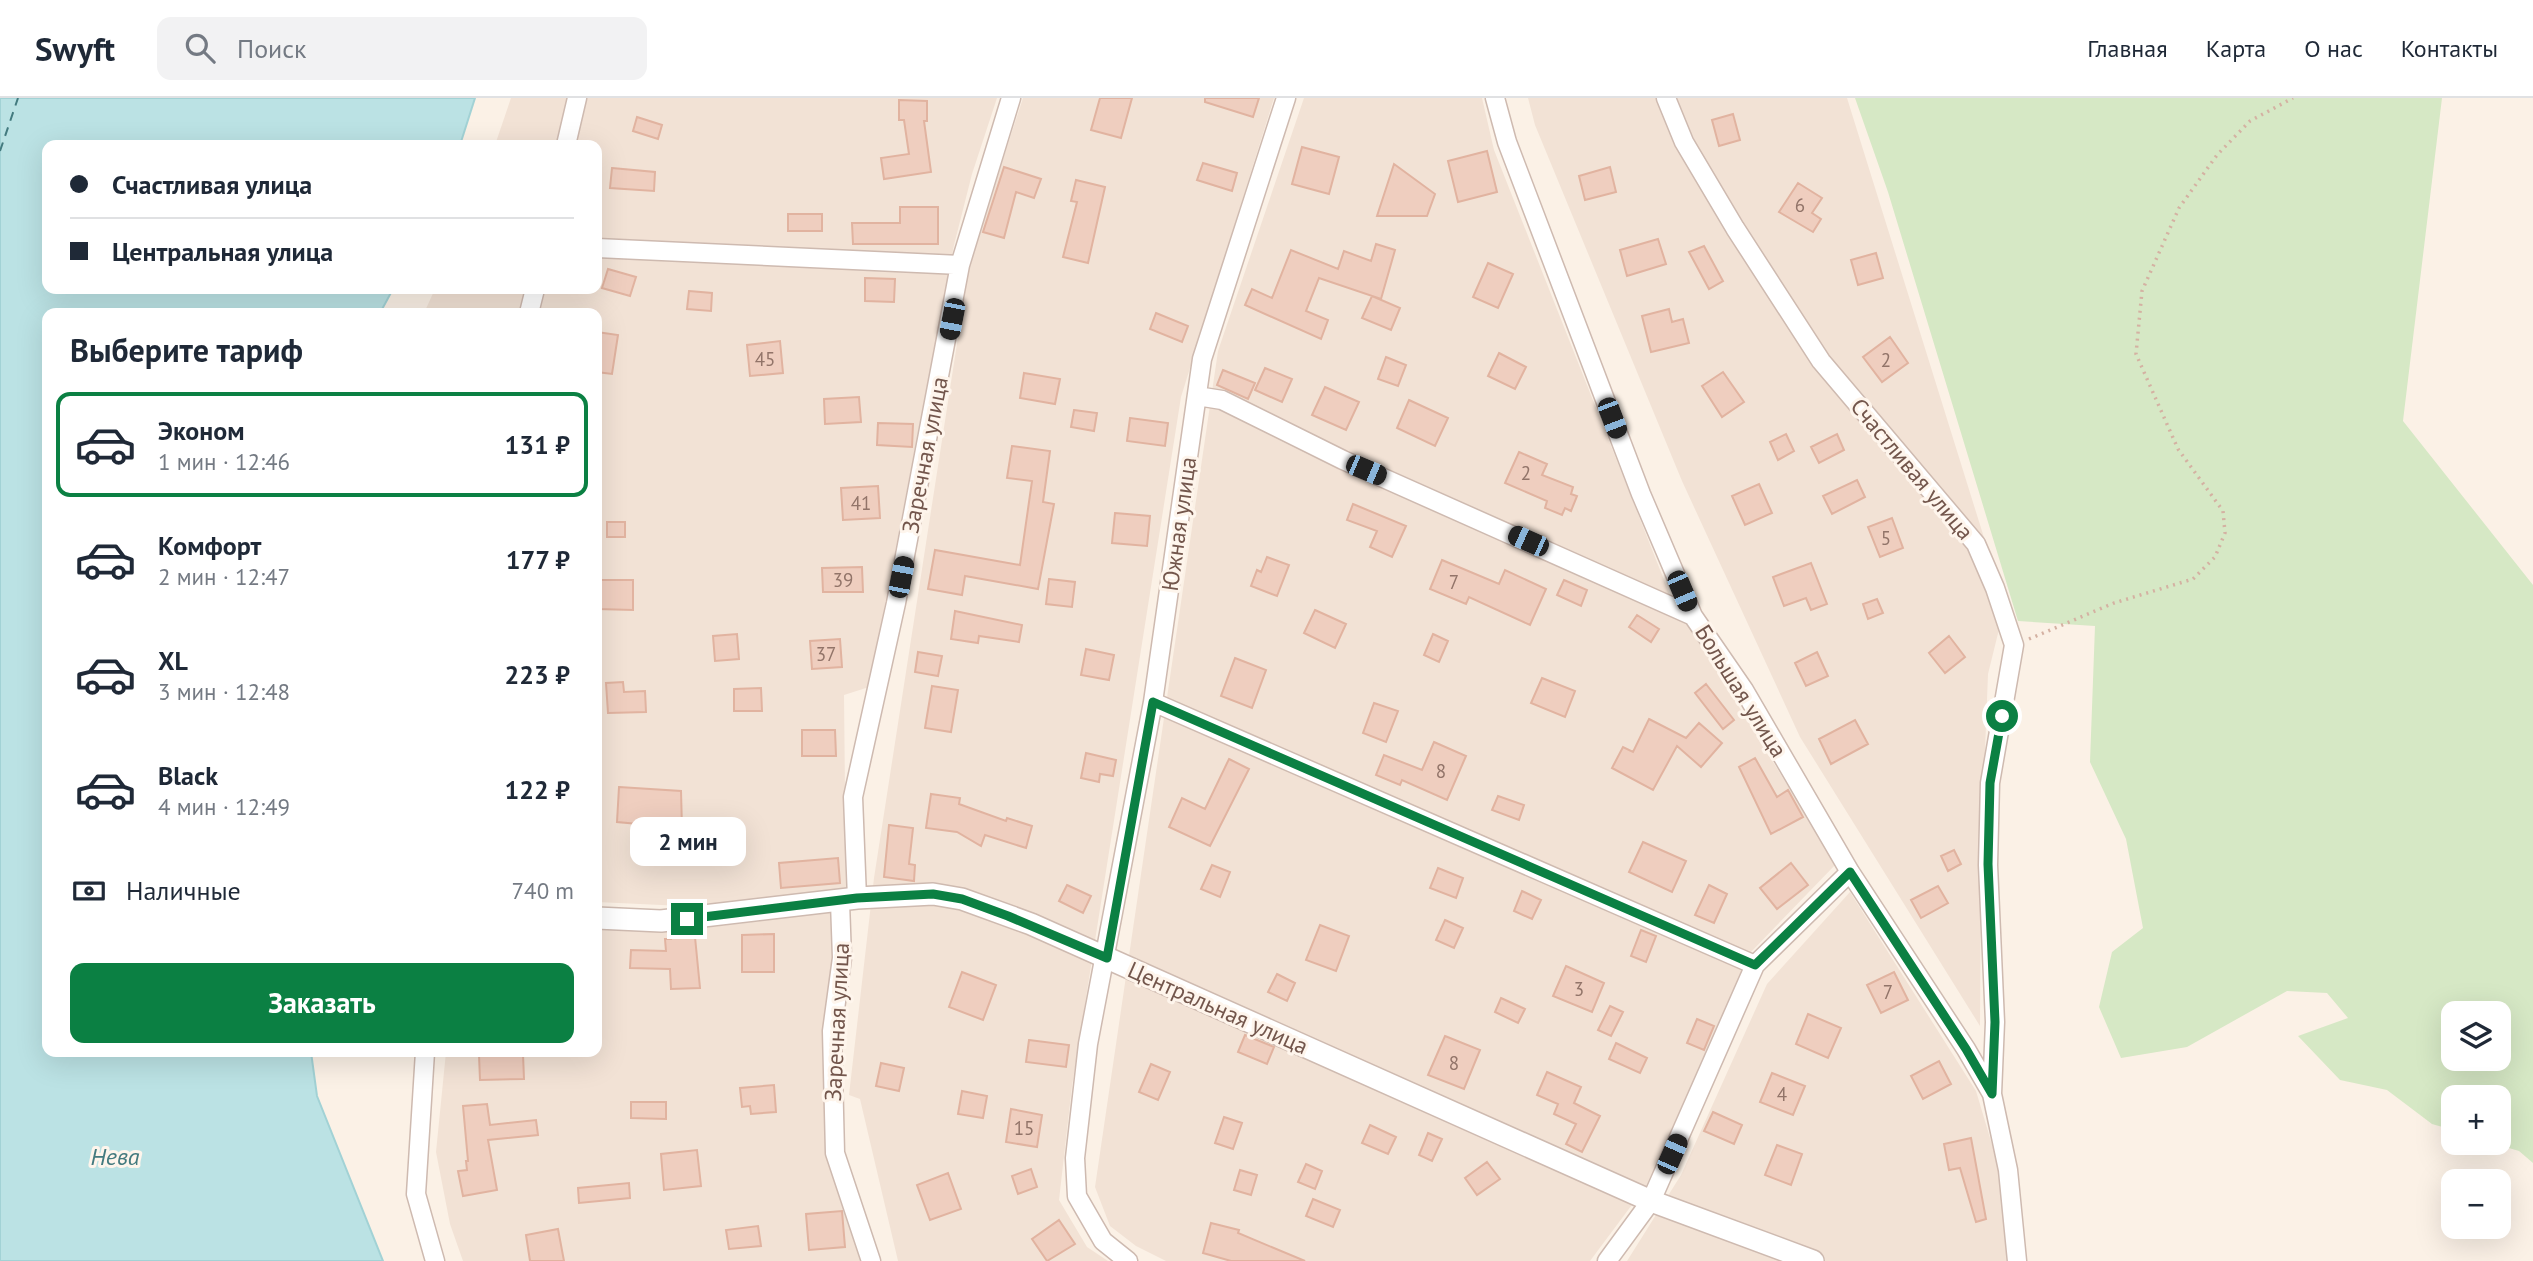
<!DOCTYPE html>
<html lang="ru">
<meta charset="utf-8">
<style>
:root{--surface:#fff;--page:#f2f2f3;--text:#1f2937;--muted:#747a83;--line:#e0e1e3;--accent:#0b8043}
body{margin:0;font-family:"PT Sans",sans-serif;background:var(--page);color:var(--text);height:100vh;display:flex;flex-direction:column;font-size:26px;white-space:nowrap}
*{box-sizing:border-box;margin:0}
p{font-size:23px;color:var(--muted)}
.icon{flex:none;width:38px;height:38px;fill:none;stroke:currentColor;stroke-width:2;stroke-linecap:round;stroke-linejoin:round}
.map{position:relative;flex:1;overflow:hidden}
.panel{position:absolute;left:42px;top:210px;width:560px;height:749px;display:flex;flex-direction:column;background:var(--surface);border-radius:14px;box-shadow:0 7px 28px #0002}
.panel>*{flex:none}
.guide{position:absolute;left:42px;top:42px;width:560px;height:154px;border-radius:14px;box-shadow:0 7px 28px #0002;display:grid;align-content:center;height:154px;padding:0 28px;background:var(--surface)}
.controls{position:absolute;left:2441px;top:903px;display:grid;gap:14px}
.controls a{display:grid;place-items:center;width:70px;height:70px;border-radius:14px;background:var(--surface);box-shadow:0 7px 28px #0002;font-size:35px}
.end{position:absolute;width:32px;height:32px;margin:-16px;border:9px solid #0b8043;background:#fff;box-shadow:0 0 0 4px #fff}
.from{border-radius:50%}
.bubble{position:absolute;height:49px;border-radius:14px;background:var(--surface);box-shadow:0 7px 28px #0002;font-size:23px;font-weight:700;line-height:49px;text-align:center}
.car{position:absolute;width:21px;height:42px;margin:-21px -10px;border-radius:9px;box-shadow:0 0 5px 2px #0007;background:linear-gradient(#222 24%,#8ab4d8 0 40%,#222 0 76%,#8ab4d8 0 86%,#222 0)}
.guide b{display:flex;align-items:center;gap:24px;height:66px;font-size:26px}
.guide b+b{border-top:2px solid var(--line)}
.guide i{width:18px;height:18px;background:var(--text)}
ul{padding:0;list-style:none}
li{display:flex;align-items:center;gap:21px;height:105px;margin:0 14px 10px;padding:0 14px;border:4px solid transparent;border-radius:14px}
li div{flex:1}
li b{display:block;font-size:26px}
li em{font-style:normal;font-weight:700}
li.active{border-color:var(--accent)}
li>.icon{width:63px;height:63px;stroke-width:1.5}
h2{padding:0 28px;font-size:32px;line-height:84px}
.pay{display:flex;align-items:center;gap:18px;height:77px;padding:0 28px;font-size:26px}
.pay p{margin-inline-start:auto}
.cta{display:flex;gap:14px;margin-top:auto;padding:14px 28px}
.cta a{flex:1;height:80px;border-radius:14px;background:var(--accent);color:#fff;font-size:28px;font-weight:700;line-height:80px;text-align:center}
header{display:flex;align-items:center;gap:42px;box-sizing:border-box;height:98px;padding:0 35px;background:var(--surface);border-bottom:2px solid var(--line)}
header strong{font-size:33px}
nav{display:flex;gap:38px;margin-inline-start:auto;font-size:24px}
.search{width:490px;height:63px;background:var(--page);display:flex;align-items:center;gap:18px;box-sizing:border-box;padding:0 24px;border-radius:14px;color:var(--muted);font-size:26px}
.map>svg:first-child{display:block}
</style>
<header>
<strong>Swyft</strong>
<div class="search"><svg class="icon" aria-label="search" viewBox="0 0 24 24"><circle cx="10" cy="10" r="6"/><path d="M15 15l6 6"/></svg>Поиск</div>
<nav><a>Главная</a><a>Карта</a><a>О нас</a><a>Контакты</a></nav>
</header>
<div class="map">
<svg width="2533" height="1163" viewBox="0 0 2533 1163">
<rect width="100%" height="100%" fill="#fbf1e6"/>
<path fill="#f2e2d5" d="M511 0H997L972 76 954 147 869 589 844 597 846 793 683 808 597 804V215H424L435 191H597V47H495Z
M1023 0H1274L1181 299 1072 988 1059 1102 1087 1149 1108 1163H898L860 1001 849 997 874 780 970 162Z
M1304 0H1482L1494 52 1670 497 1836 766 1751 854 1646 1088 1590 1163H1166L1136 1148 1110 1128 1095 1089 1218 253Z
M1528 0H1847L2005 507 1988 576 1981 755 1980 928 1800 639 1682 383 1535 27Z
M1850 794 1976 993 1999 1070 2008 1163H1627L1681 1077 1767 886Z
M832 814V859L822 936 826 1059 862 1163H463L450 1126 436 1054 446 954H597V830H704Z"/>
<path fill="#d6e8c5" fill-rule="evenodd" d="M1855 0H2442L2403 323 2533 487V1065L2519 1053 2492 1045H2499V999H2454L2453 1032 2432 1026 2387 992 2340 982 2298 938 2348 920 2327 895 2287 893 2187 949 2121 960 2099 909 2112 854 2143 830 2126 741 2090 664 2095 528 2018 523 1888 94ZM2454 915H2499V961H2454Z"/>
<path fill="#bbe2e4" stroke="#a2d2d5" stroke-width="2" d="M0 0H475L460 47H47V191H393L380 215H47V954H311L317 998 383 1163H0Z"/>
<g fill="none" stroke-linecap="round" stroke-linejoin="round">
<path stroke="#437a7f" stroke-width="2" stroke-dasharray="9 7" stroke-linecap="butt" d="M0 53 18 0"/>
</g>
<path fill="#efcebf" stroke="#e1b3a0" stroke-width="2" d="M1100 0H1132L1121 40 1091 32Z
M1205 0H1259L1253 19 1205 4Z
M899 2 927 3V23H924L931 74 884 81 881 60 909 56 904 22H899Z
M1733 16 1740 42 1719 48 1712 22Z
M637 19 662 27 658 41 633 33Z
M1302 49 1339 59 1329 96 1292 86Z
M1487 53 1497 94 1458 104 1448 63Z
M1203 65 1237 75 1232 93 1197 82Z
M1394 66 1435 96 1427 118H1377Z
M1004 69 1041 81 1034 100 1016 94 1004 140 983 134Z
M1610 69 1616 94 1585 102 1579 78Z
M612 70 655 74 654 93 610 90Z
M1076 82 1105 89 1088 165 1063 159 1077 104 1071 103Z
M1798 85 1822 100 1812 115 1821 121 1813 134 1779 114Z
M900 109H938V146H853L852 125H900Z
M788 116H822V133H788Z
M1658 141 1666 166 1627 178 1620 152Z
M1376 146 1395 152 1381 201 1319 180 1306 213 1328 222 1321 241 1245 207 1252 191 1272 200 1291 152 1338 171 1344 153 1371 163Z
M1704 148 1723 183 1709 191 1689 154Z
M1876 155 1883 180 1858 187 1851 162Z
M1488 165 1513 176 1498 210 1473 199Z
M608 171 636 179 630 198 602 190Z
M865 180 895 181 894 204 865 203Z
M689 193 712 195 711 213 687 211Z
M1372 198 1400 210 1391 232 1362 220Z
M1669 211 1672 224 1683 221 1689 245 1651 254 1642 218Z
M1156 215 1188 228 1182 244 1150 231Z
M597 234 618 237 612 276 597 274Z
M1890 239 1908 265 1882 284 1863 259Z
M780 243 783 275 750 278 747 247Z
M1499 255 1526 269 1515 291 1488 278Z
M1386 259 1406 267 1398 288 1378 281Z
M1265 270 1292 281 1282 304 1255 292Z
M1223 272 1255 285 1248 301 1217 287Z
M1723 274 1744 304 1722 319 1702 288Z
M1024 275 1060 281 1055 306 1020 300Z
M1325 289 1359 304 1346 332 1312 317Z
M859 299 861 324 825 326 824 301Z
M1409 302 1448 320 1435 348 1397 330Z
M1074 312 1097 315 1094 333 1071 329Z
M1130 320 1168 325 1165 348 1127 343Z
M878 325 913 326 912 349 877 347Z
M1786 336 1794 353 1778 362 1770 344Z
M1837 336 1844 352 1819 365 1811 349Z
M1012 348 1050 353 1043 404 1054 406 1038 491 965 478 962 497 928 491 935 452 1020 467 1032 383 1007 380Z
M1519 354 1547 366 1542 377 1573 389 1571 396 1577 398 1571 413 1565 410 1562 417 1545 410 1547 403 1505 385Z
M1857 382 1865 399 1832 416 1823 398Z
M1759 386 1772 415 1745 427 1732 398Z
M878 388 880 420 843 422 841 390Z
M1353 406 1406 428 1392 459 1370 449 1377 433 1347 422Z
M1115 415 1150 418 1147 448 1112 445Z
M1892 420 1903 450 1880 459 1868 429Z
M607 424H625V439H607Z
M1267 459 1289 467 1277 498 1251 488 1257 472 1261 474Z
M1442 462 1499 486 1505 472 1546 491 1530 527 1469 499 1466 506 1430 491Z
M1811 465 1827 506 1811 512 1806 500 1784 508 1773 479Z
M862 469 863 494H823L822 470Z
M1049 481 1075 484 1072 509 1046 506Z
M597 482H633V512L597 511Z
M1564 482 1587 492 1581 508 1557 497Z
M1877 501 1883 515 1868 521 1863 506Z
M1315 512 1346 526 1335 550 1304 535Z
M955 513 1022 527 1019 544 979 538 978 545 951 541Z
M1637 517 1659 531 1651 544 1629 529Z
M737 536 739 561 715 563 713 538Z
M1433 536 1448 543 1439 564 1424 557Z
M1949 538 1965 559 1945 575 1929 555Z
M840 541 842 569 812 571 810 543Z
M1086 551 1114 557 1109 582 1081 577Z
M918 554 942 558 938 578 915 574Z
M1817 554 1828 578 1806 588 1795 565Z
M1235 560 1266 572 1252 610 1221 598Z
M1542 580 1575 593 1565 619 1531 605Z
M623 584 624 594 645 593 646 614 608 615 606 585Z
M1706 586 1734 622 1723 631 1695 595Z
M932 588 958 592 951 634 925 630Z
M761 590 762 613H734V591Z
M1374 605 1398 613 1386 644 1363 635Z
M1649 621 1686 640 1699 625 1722 645 1701 669 1677 648 1653 692 1612 670 1623 649 1633 654Z
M1855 622 1868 646 1831 666 1819 641Z
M802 632H835L836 658H802Z
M1434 644 1466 658 1447 702 1402 682 1400 687 1376 677 1384 657 1422 672Z
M1086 655 1116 662 1113 678 1100 676 1099 684 1081 680Z
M1755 660 1777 699 1788 692 1803 719 1771 736 1739 669Z
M1229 661 1249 671 1210 748 1169 729 1182 700 1205 711Z
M619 689 681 693 682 730 617 724Z
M931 696 960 700 959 706 1006 723 1007 720 1032 728 1026 750 985 737 981 748 957 734 926 730Z
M1498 698 1524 707 1519 722 1492 712Z
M889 727 913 730 909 766 915 767 914 783 884 779Z
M1643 744 1686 763 1672 794 1629 774Z
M1954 752 1961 766 1948 773 1941 758Z
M838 760 840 785 781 790 779 765Z
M1791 765 1808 787 1777 811 1760 790Z
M1212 767 1230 774 1220 799 1201 791Z
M1438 770 1463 780 1456 800 1430 790Z
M1067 787 1091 798 1083 815 1059 803Z
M1709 787 1727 796 1714 825 1695 817Z
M1938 788 1948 805 1921 820 1911 802Z
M1522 793 1541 802 1532 821 1514 813Z
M1445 822 1463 830 1454 850 1436 842Z
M1320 827 1349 838 1336 873 1306 862Z
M1641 832 1656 838 1646 864 1631 858Z
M687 833V839H695L700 890 671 891 670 871 630 870 631 852 666 853 665 841H671V835Z
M774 836V874H742V837Z
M1566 868 1604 885 1592 914 1553 898Z
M962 874 996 887 983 922 949 909Z
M1894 874 1908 902 1881 915 1867 887Z
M1277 876 1295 885 1287 903 1268 894Z
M1501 900 1525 911 1518 925 1495 914Z
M1610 908 1623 914 1611 938 1598 932Z
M1808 916 1841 930 1828 960 1796 946Z
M1697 921 1714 928 1704 952 1687 945Z
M1245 937 1274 949 1267 966 1238 954Z
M1445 938 1480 952 1464 991 1428 977Z
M1029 942 1069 947 1066 969 1026 964Z
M1616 945 1647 960 1640 975 1609 961Z
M523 956 524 981 480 982 479 957Z
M1939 963 1951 986 1923 1001 1911 978Z
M881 965 904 970 899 993 876 988Z
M1151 966 1170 974 1158 1002 1139 994Z
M1547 974 1581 989 1574 1005 1600 1018 1582 1054 1566 1046 1576 1026 1554 1016 1558 1006 1537 997Z
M1772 975 1805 988 1793 1017 1760 1004Z
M774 987 776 1014 751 1016 750 1008 742 1009 740 990Z
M962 993 987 998 983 1020 958 1016Z
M631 1004H666V1021L631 1020Z
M487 1006 490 1027 536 1022 538 1037 488 1042 497 1092 463 1098 458 1073 467 1072 466 1063H468L463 1008Z
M1011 1011 1042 1017 1037 1049 1006 1044Z
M1713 1014 1742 1027 1734 1046 1704 1033Z
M1224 1019 1242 1025 1233 1051 1215 1045Z
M1370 1027 1396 1039 1388 1056 1362 1045Z
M1428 1035 1442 1041 1432 1063 1419 1057Z
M1971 1040 1986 1121 1976 1124 1960 1070 1949 1072 1944 1046Z
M1777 1047 1802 1056 1791 1087 1765 1077Z
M697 1052 701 1088 664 1092 661 1056Z
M1487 1064 1500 1081 1477 1097 1465 1080Z
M1306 1066 1322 1073 1315 1091 1298 1084Z
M1031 1071 1037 1089 1018 1096 1012 1078Z
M1240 1072 1257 1077 1251 1097 1234 1092Z
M948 1075 961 1111 930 1122 917 1087Z
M629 1085 630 1100 579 1105 578 1090Z
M1313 1101 1340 1112 1333 1129 1306 1118Z
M842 1113 845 1149 809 1152 806 1116Z
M1059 1122 1075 1146 1047 1163 1032 1141Z
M1211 1125 1239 1132 1238 1135 1305 1163H1231L1203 1155Z
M758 1128 761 1148 729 1151 726 1132Z
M558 1131 564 1163H530L526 1137Z"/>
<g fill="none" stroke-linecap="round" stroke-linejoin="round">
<g stroke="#cebab0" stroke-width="21">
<path id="minor" d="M1495 0 1507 44 1641 396 1693 518 1744 592 1850 774 1966 951 1992 996 2008 1072 2017 1163
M1666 0 1684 44 1735 130 1821 263 1976 446 1995 490 2014 547 1990 685 1988 767 1995 924 1992 996
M566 47 577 0
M597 150 960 167
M529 215 535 191
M1197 298 1222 302 1343 362 1693 518
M1153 604 1755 867
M857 800 853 699 896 505 960 167 1011 0
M840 804 842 860 832 933 835 1055 871 1163
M425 954 416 1096 435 1163
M1128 1163 1103 1143 1077 1098 1075 1060 1088 946 1153 604 1202 261 1286 0
M1607 1163 1651 1103 1755 867 1850 774"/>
</g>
<g stroke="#cebab0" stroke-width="24">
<path id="tertiary" d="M597 820 661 823 857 800 933 796 962 801 1031 826 1651 1103 1813 1163"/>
</g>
<path stroke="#d4b1a2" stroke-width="3.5" stroke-dasharray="2 5" stroke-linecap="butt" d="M2029 541 2114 505 2193 481 2215 459 2225 435 2223 413 2178 351 2136 256 2142 193 2179 110 2217 57 2250 23 2293 0"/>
<use href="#minor" stroke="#fff" stroke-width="18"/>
<use href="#tertiary" stroke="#fff" stroke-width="21"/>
</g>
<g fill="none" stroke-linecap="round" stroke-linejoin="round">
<path stroke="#0b8043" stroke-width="9" d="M687 821 857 800 933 796 962 801 1008 818 1107 860 1153 604 1755 867 1850 774 1966 951 1992 996 1995 924 1988 766 1990 685 2002 618"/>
</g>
<g text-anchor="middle" stroke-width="6" stroke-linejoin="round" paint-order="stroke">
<g font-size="19" fill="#927469">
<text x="1800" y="114">6</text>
<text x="765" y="268">45</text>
<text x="1886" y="269">2</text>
<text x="1526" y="382">2</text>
<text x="861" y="412">41</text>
<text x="1886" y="447">5</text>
<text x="843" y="489">39</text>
<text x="1454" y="491">7</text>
<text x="826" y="563">37</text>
<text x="1441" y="680">8</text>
<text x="1579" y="898">3</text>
<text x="1888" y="901">7</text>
<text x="1454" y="972">8</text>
<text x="1782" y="1003">4</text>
<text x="1024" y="1037">15</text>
</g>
<g font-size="23" fill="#73564c" stroke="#fef5ec">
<text transform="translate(925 357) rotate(-79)" y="8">Заречная улица</text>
<text transform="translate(1912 371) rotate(50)" y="8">Счастливая улица</text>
<text transform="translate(1179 426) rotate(-82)" y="8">Южная улица</text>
<text transform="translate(1741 593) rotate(58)" y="8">Большая улица</text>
<text transform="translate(1218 910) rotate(24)" y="8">Центральная улица</text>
<text transform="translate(837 924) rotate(-87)" y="8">Заречная улица</text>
</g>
<g font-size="24" font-style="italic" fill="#437a7f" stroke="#fef5ec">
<text x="115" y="1067">Нева</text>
</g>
</g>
</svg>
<div class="controls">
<a><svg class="icon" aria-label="layers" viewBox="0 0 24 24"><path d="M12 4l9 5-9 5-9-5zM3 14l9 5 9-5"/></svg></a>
<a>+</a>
<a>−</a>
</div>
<i class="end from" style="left:2002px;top:618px"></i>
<i class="end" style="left:687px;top:821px"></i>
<div class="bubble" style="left:630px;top:719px;width:116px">2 мин</div>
<i class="car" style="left:952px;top:221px;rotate:191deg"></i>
<i class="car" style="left:1612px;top:320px;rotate:159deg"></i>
<i class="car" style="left:1366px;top:372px;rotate:113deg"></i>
<i class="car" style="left:1528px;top:443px;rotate:294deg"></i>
<i class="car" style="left:901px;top:479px;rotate:11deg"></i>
<i class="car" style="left:1682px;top:493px;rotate:157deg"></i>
<i class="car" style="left:1672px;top:1056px;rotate:24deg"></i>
<div class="guide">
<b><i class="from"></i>Счастливая улица</b>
<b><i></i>Центральная улица</b>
</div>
<section class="panel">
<h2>Выберите тариф</h2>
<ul>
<li class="active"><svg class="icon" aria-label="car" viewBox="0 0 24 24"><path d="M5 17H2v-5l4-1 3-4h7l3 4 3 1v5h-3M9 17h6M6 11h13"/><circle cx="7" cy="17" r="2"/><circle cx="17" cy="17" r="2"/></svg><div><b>Эконом</b><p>1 мин · 12:46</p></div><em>131 ₽</em></li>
<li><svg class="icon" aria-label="car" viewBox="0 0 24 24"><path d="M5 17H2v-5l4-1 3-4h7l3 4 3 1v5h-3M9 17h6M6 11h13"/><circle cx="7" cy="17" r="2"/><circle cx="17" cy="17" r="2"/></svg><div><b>Комфорт</b><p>2 мин · 12:47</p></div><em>177 ₽</em></li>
<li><svg class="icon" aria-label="car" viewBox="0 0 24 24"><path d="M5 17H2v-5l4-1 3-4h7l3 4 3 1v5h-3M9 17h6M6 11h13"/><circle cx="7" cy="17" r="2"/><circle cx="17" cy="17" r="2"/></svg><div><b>XL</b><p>3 мин · 12:48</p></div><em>223 ₽</em></li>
<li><svg class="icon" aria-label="car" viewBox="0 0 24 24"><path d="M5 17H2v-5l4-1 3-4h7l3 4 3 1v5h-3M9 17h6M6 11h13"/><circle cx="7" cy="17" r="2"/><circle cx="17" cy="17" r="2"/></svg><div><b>Black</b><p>4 мин · 12:49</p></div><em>122 ₽</em></li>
</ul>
<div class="pay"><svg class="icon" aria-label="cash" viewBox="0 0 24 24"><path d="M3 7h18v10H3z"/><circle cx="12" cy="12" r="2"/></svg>Наличные<p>740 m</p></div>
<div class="cta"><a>Заказать</a></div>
</section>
</div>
